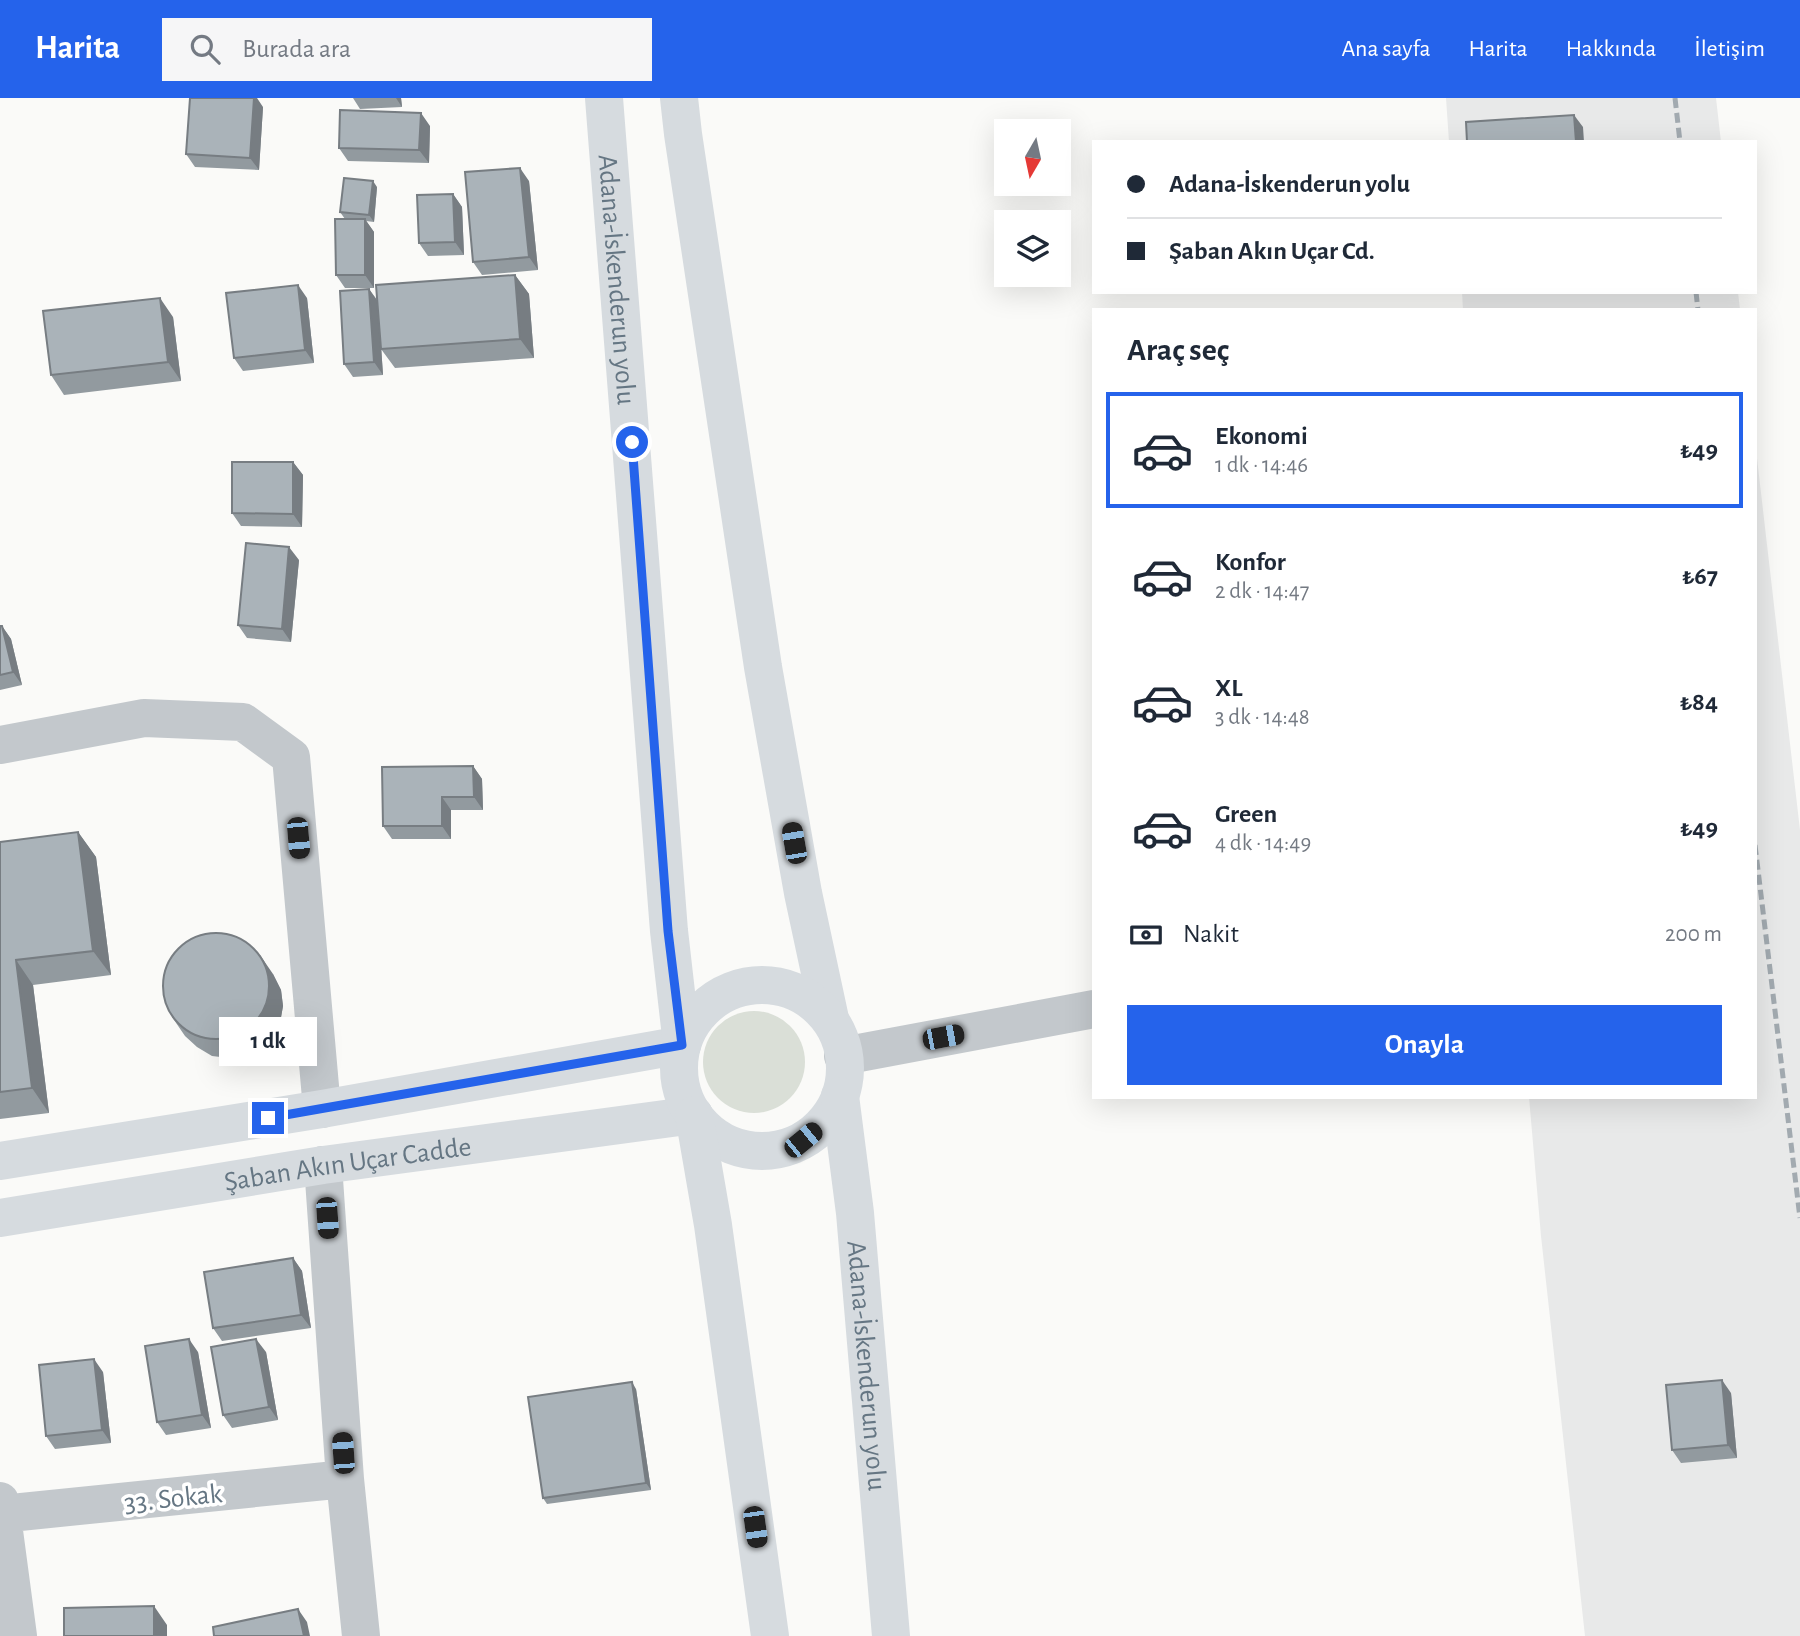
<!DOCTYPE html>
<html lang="tr">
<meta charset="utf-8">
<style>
:root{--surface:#fff;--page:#f6f6f7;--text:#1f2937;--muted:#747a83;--line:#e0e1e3;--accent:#2563eb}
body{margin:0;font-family:"Alegreya Sans",sans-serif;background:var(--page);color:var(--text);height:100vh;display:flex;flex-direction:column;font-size:26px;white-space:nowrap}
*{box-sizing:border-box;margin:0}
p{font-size:23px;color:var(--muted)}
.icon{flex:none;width:38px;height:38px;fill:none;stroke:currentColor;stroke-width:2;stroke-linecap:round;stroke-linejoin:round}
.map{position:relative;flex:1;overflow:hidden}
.details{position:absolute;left:1092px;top:210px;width:665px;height:791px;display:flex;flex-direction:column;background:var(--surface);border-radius:0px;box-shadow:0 7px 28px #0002}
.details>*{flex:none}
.guide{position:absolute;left:1092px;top:42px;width:665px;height:154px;border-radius:0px;box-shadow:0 7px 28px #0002;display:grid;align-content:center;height:154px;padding:0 35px;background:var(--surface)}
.needle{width:46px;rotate:189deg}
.fabs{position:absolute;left:994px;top:21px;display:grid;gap:14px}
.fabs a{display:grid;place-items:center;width:77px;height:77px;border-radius:0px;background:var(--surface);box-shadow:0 7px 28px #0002;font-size:35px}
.end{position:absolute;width:32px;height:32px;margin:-16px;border:9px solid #2563eb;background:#fff;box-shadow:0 0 0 4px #fff}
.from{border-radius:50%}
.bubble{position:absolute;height:49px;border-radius:0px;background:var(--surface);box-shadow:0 7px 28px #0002;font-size:23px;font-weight:600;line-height:49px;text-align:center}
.car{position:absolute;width:21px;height:42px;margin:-21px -10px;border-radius:9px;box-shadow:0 0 5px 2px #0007;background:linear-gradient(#222 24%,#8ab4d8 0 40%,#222 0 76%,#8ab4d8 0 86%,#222 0)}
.guide b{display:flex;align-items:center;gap:24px;height:66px;font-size:26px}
.guide b+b{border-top:2px solid var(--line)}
.guide i{width:18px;height:18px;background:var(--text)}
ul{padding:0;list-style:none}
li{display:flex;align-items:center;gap:21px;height:116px;margin:0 14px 10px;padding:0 21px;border:4px solid transparent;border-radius:0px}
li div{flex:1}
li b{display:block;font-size:26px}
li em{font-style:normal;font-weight:600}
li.current{border-color:var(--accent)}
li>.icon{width:63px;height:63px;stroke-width:1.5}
h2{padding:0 35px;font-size:32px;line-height:84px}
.pay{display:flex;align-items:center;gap:18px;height:77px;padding:0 35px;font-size:26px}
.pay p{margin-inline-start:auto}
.cta{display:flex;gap:14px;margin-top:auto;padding:14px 35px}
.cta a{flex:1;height:80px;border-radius:0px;background:var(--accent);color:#fff;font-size:28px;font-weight:600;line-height:80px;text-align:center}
header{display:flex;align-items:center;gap:42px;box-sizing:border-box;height:98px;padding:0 35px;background:var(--accent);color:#fff}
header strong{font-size:33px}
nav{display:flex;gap:38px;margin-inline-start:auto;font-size:24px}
.search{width:490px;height:63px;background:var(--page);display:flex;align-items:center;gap:18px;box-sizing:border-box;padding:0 24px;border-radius:0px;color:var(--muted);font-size:26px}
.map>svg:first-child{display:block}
</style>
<header>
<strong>Harita</strong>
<div class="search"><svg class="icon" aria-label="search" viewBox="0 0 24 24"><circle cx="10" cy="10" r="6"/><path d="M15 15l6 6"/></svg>Burada ara</div>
<nav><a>Ana sayfa</a><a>Harita</a><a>Hakkında</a><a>İletişim</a></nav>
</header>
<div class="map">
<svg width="1800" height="1538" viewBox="0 0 1800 1538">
<rect width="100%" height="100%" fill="#fafaf8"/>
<path fill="#e8e9e9" d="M1446 0H1716L1721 44H1449Z
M1462 194H1738L1740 212H1463Z
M1755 343 1800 732V1538H1585L1541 1138 1529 999H1755Z"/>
<path fill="#dadfd7" d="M703 964a51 51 0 1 1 102 0a51 51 0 1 1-102 0Z"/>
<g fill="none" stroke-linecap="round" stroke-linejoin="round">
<path stroke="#c3c8cc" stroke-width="38" d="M0 647 144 620 243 624 291 659 322 1011
M843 958 1094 911
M323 1067 345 1381 361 1538
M0 1403 18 1538
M0 1416 345 1381"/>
<g stroke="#d6dbdf" stroke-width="38">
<path d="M0 1063 322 1011 682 947"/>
<path id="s1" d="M0 1120 323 1067 694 1017"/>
</g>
<g stroke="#d6dbdf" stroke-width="38">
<path id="s2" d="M604 0 669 833 682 947"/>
<path d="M679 0 683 36 763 569 803 795 830 921"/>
<circle cx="762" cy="970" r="83"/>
<path id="s3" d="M840 998 855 1115 891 1538"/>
<path d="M694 1017 713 1127 770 1538"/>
</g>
<path stroke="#a2aab0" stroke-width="5" stroke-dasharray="10 5" stroke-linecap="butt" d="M1675 0 1680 44
M1696 194 1698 212
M1755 747 1800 1120"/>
</g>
<path fill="#929a9f" d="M353 0H401L402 9 360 11Z
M263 9 259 72 195 69 186 56Z
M430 28 429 65 348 63 339 50Z
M529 83 538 172 482 177 473 164Z
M377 89 374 124 366 123 374 134V190H345L336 177 345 121 340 114Z
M453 96 462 109 464 157 428 158 419 145Z
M515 177 529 196 534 260 395 270 381 251V247L383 277 353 279 344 266 369 191 378 203Z
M307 200 314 265 243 273 234 260Z
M173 219 181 283 64 297 51 277Z
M293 364 303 377 302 429 241 428 232 415Z
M299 462 291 544 247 540 238 527Z
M0 528H2L11 541 22 587 0 592Z
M473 668 482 681 483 712H451V741H392L383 728Z
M78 734 96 759 111 877 33 887 49 1015 0 1021V744Z
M273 876 281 892 283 908 280 925 272 939 260 951 245 958 229 960 212 958 197 949 185 938 172 919Z
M293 1160 302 1173 311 1230 222 1243 213 1230Z
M198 1254 211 1330 166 1337 157 1324Z
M266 1254 278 1322 232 1330 223 1317Z
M103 1274 111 1345 55 1351 46 1338Z
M636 1291 651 1392 547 1406 543 1400Z
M1731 1295 1737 1360 1681 1365 1672 1352Z"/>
<path fill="#777d82" d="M254 0H257L263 9 259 72 250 60Z
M396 0H401L402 9Z
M421 15 430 28 429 65 419 52Z
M1574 17 1583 29 1584 44H1576Z
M520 70 529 83 538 172 529 159Z
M373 83 377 89 374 124 369 117Z
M453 96 462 109 464 157 455 144Z
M365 121 374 134V190L365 177Z
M515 177 529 196 534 260 520 241Z
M298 187 307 200 314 265 305 252Z
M369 191 378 204 383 277 374 264Z
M160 200 173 219 181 283 168 264Z
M293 364 303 377 302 429 293 416Z
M289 449 299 462 291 544 282 531Z
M2 528 11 541 22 587 13 574Z
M473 668 482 681 483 712 474 699Z
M442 699 451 712V741L442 728Z
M78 734 96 759 111 877 93 853Z
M260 857 273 876 281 892 283 908 280 925 272 939 259 920Z
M16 862 33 887 49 1015 32 990Z
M293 1160 302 1173 311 1230 301 1217Z
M189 1241 198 1254 211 1330 202 1317Z
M256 1241 266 1254 278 1322 269 1309Z
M94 1261 103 1274 111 1345 102 1332Z
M1722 1282 1731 1295 1737 1360 1728 1347Z
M632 1284 636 1291 651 1392 646 1385Z
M154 1508 167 1527V1538H154Z
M298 1511 307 1524 310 1538H304Z"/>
<path fill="#aab3b9" stroke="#777d82" stroke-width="2" d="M190 0H254L250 60 186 56Z
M340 12 421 15 419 52 339 50Z
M1574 17 1576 44H1467L1466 24Z
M520 70 529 159 473 164 465 74Z
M344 80 373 83 369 117 340 114Z
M453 96 455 144 419 145 417 97Z
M335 121H365V177H336Z
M515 177 520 241 381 251 376 187Z
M298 187 305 252 234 260 226 195Z
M369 191 374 264 344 266 340 193Z
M160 200 168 264 51 277 43 213Z
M232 364H293V416L232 415Z
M246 445 289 449 282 531 238 527Z
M0 528H2L13 574 0 577Z
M473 668 474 699H442V728H383L382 669Z
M78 734 93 853 16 862 32 990 0 994V744Z
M163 888a53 53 0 1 1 106 0a53 53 0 1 1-106 0Z
M293 1160 301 1217 213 1230 204 1174Z
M189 1241 202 1317 157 1324 145 1248Z
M256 1241 269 1309 223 1317 211 1249Z
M94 1261 102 1332 46 1338 39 1267Z
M1722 1282 1728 1347 1672 1352 1666 1287Z
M632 1284 646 1385 543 1400 528 1299Z
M154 1508V1538H64V1510Z
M298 1511 304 1538H214L213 1529Z"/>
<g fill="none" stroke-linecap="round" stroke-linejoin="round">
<path stroke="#2563eb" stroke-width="9" d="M268 1020 682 947 668 833 632 344"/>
</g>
<g text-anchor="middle" stroke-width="7" stroke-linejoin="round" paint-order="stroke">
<g font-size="28" fill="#657683" stroke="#fff">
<text dy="10" stroke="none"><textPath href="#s2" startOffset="182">Adana-İskenderun yolu</textPath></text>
<text dy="10" stroke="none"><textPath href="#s1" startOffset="352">Şaban Akın Uçar Cadde</textPath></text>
<text dy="10" stroke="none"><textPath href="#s3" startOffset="271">Adana-İskenderun yolu</textPath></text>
<text transform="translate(173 1399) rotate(-6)" y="10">33. Sokak</text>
</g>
</g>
</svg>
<div class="fabs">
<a><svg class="needle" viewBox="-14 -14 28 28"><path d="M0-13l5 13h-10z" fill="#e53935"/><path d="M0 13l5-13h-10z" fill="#747a83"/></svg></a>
<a><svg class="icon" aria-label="layers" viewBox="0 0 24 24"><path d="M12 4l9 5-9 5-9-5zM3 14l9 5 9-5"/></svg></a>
</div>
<i class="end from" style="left:632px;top:344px"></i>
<i class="end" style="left:268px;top:1020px"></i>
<div class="bubble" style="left:219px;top:919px;width:98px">1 dk</div>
<i class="car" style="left:298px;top:740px;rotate:175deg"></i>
<i class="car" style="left:794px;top:745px;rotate:350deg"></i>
<i class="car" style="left:943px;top:939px;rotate:79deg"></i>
<i class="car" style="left:803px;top:1042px;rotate:51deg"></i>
<i class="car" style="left:327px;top:1120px;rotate:176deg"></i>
<i class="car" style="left:343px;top:1355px;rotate:356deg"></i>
<i class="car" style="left:755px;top:1429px;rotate:172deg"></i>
<div class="guide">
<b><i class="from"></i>Adana-İskenderun yolu</b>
<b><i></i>Şaban Akın Uçar Cd.</b>
</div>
<section class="details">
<h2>Araç seç</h2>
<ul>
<li class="current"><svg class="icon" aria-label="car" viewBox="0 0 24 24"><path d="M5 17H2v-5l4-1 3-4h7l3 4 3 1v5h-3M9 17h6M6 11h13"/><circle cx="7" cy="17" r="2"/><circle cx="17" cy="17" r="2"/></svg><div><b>Ekonomi</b><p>1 dk · 14:46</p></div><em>₺49</em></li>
<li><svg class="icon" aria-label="car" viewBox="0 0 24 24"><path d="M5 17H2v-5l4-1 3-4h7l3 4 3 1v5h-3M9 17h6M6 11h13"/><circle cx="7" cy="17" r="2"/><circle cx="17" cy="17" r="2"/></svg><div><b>Konfor</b><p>2 dk · 14:47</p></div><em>₺67</em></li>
<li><svg class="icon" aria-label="car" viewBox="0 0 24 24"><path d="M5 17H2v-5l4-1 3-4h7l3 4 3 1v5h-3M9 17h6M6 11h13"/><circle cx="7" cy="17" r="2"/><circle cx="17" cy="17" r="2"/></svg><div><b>XL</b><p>3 dk · 14:48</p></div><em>₺84</em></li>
<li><svg class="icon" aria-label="car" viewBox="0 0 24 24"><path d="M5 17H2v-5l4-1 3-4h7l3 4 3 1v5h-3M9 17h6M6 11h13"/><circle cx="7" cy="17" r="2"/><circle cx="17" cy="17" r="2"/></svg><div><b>Green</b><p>4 dk · 14:49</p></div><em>₺49</em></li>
</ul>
<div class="pay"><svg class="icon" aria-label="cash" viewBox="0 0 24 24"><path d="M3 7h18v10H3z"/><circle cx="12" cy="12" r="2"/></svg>Nakit<p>200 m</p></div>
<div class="cta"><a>Onayla</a></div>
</section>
</div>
